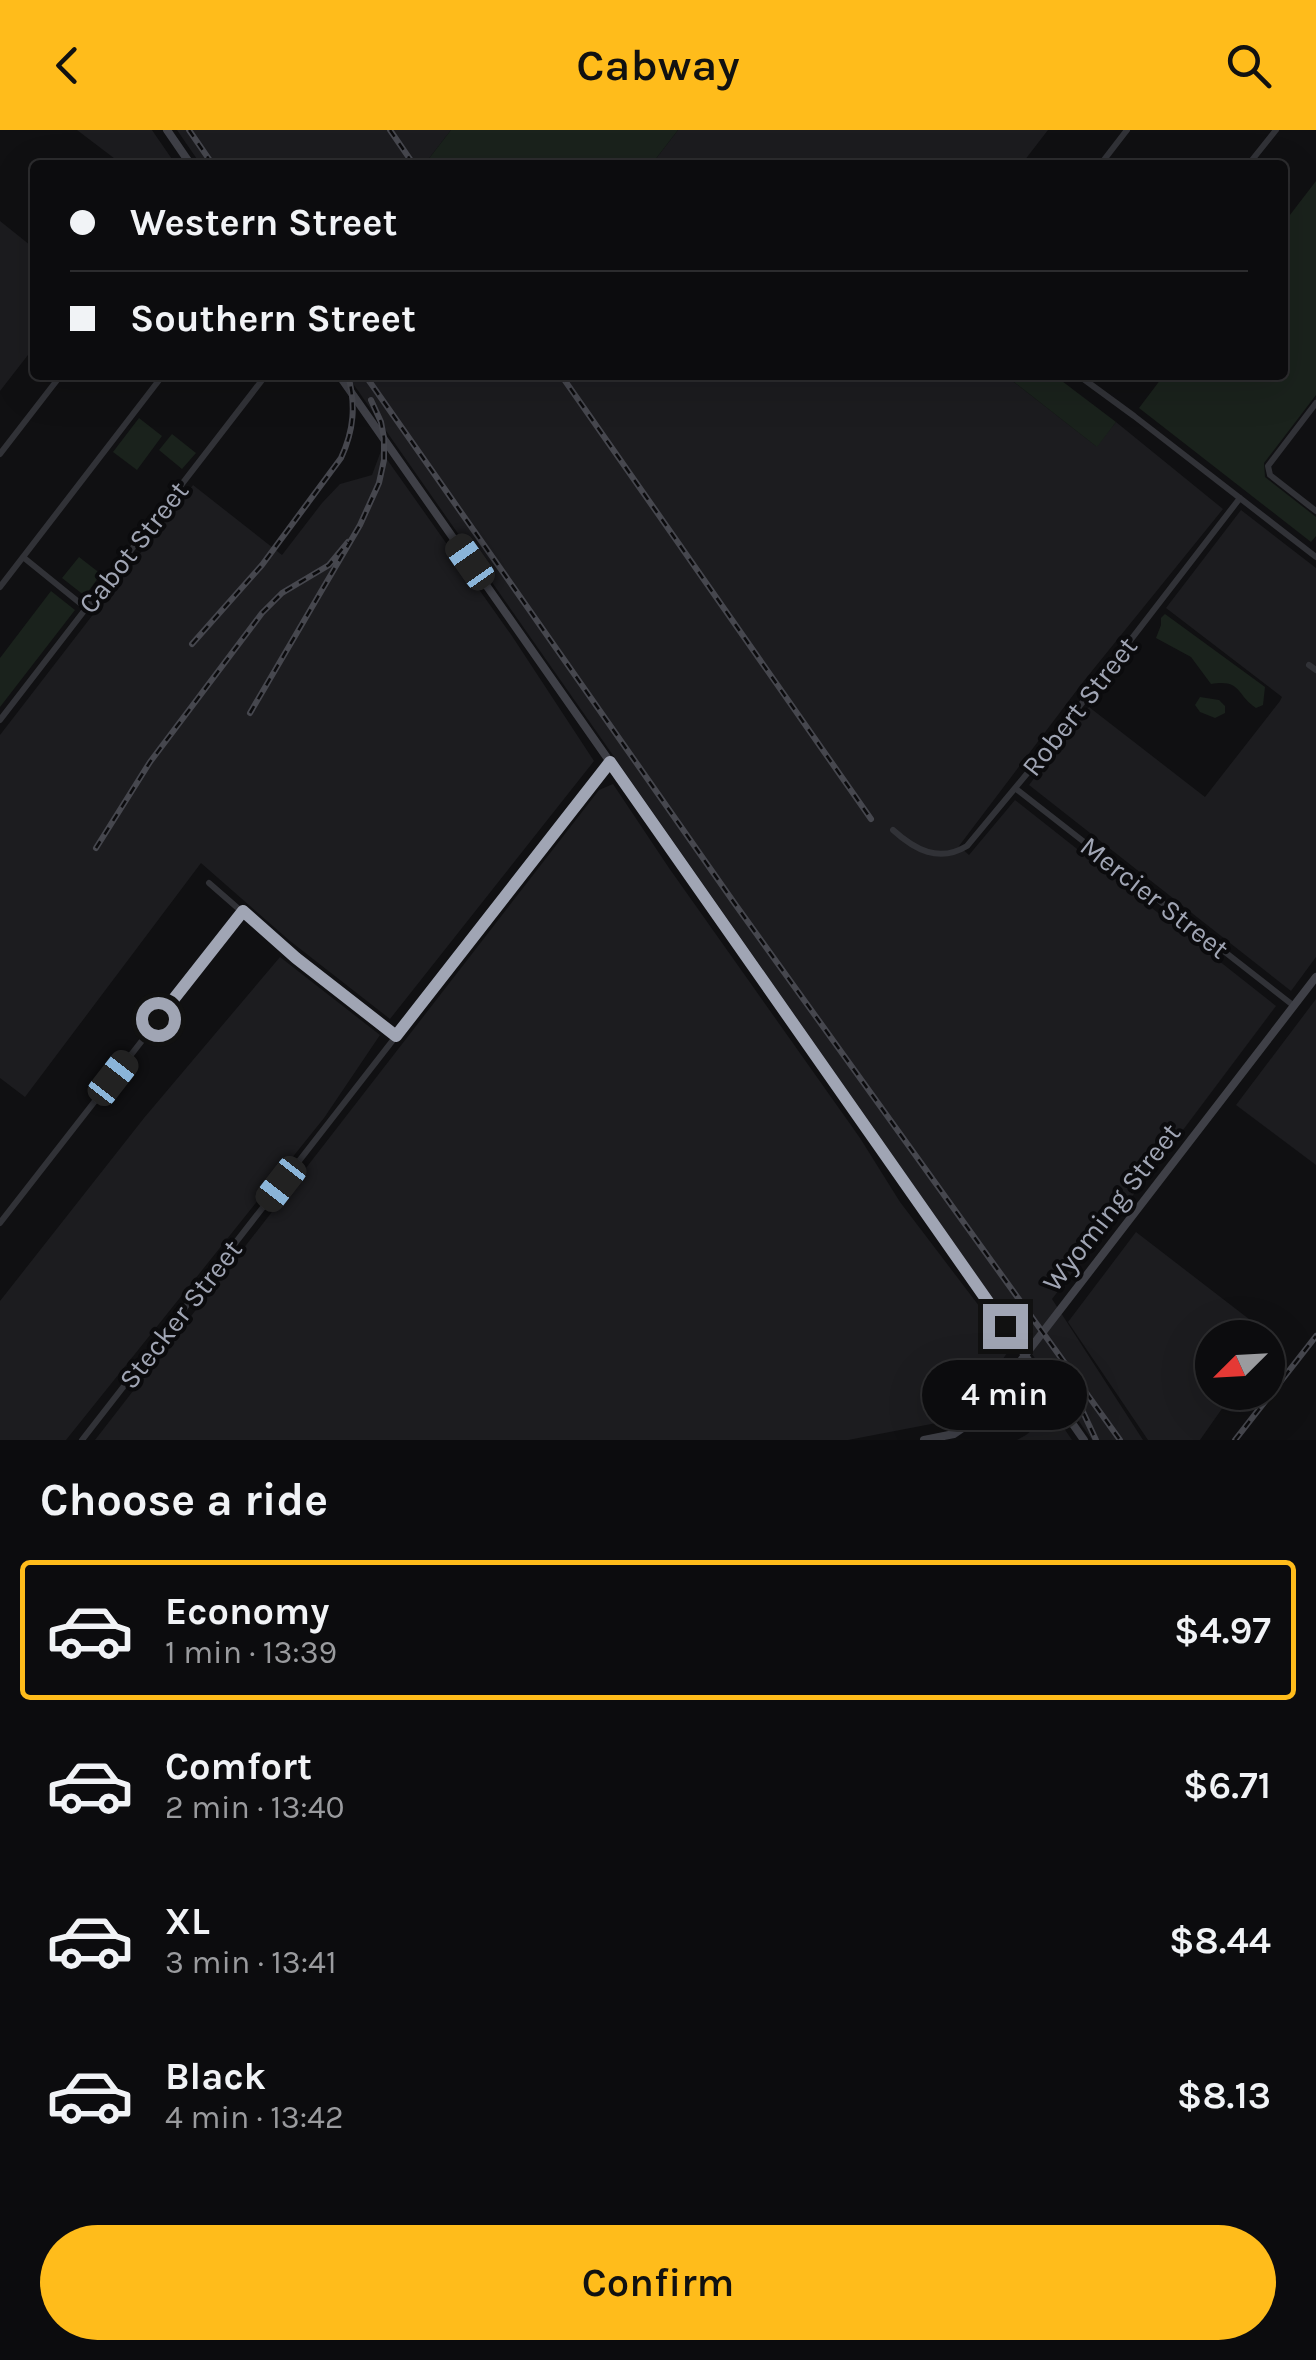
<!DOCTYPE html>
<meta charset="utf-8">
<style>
:root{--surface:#0c0c0e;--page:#1a1a1c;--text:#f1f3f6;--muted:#9a9b9e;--line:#2c2c2e;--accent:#ffbc1b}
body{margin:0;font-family:Karla,sans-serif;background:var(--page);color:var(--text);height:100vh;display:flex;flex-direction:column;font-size:38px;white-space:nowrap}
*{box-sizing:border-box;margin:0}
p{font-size:32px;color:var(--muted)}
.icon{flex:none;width:55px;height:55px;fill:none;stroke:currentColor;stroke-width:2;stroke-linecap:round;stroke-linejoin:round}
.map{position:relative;height:1310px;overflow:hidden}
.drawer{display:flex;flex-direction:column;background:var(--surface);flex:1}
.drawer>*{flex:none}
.hud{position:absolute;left:30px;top:30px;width:1258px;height:220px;border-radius:10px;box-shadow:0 10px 40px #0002,0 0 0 2px var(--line);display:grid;align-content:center;height:220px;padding:0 40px;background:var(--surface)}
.needle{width:65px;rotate:246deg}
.buttons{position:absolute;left:1195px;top:1190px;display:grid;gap:20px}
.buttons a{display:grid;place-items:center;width:90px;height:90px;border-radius:50%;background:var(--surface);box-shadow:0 10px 40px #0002,0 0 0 2px var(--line);font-size:50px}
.end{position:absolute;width:45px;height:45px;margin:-22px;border:12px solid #a0a5b4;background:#111;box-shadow:0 0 0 5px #111}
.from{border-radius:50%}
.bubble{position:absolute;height:70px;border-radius:35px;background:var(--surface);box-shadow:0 10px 40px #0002,0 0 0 2px var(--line);font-size:32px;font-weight:600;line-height:70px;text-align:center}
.car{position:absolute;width:30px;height:60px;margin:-30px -15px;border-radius:12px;box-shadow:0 0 8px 2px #0007;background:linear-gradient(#222 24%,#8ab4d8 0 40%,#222 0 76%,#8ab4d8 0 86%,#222 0)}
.hud b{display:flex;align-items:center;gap:35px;height:95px;font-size:38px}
.hud b+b{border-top:2px solid var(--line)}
.hud i{width:25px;height:25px;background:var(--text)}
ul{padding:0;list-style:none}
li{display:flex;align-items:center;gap:30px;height:140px;margin:0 20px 15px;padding:0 20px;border:5px solid transparent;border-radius:10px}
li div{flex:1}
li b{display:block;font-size:38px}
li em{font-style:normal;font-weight:600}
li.current{border-color:var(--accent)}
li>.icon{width:90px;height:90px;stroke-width:1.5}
h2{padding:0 40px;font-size:45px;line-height:120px}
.primary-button{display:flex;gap:20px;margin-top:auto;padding:20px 40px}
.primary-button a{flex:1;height:115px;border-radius:60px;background:var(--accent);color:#111;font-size:40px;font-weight:600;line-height:115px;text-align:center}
header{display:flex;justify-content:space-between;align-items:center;height:130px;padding:0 40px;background:var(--accent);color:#111;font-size:45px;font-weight:600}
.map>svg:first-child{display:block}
</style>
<header><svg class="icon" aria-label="back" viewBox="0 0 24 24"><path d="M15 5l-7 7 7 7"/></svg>Cabway<svg class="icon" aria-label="search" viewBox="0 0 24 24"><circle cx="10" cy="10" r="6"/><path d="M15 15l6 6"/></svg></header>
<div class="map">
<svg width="1316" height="1310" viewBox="0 0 1316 1310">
<rect width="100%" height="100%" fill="#101012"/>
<path fill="#1c1c1f" d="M77 0H152L176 35H123Z
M177 0H451L424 35H201Z
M678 0H1048L1021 35H651Z
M0 91 35 119V216L0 261Z
M347 245H1005L1096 316 1116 292 1223 379 1083 552 959 716 969 725 1015 670 1276 876 1165 1024 1052 1169 1143 1310H1092Z
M381 321 512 506 594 631 390 889 290 811 201 733 25 967 0 948V605L193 355 282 425 322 373 340 354 372 345Z
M1241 380 1316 438V827L1291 861 1029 655 1089 577 1205 667 1280 571 1282 567 1166 478Z
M613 654 669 738 860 1008 900 1072 1011 1218 962 1283 947 1291 848 1310H95L599 660Z
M280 827 380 905 324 988 66 1310H0V1171L144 988Z
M1316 869V1035L1236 975Z
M1136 1102 1271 1206 1268 1212V1208H1212V1262L1233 1263 1200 1310H1148L1068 1192Z
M1053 1282 1072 1310H1017L1026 1305Z"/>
<path fill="#1a221c" d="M451 0H678L651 35H424Z
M1316 51V265L1264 333 1265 347 1316 387V406L1311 412 1139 278 1164 245H1282L1283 94Z
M1005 245H1054L1116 292 1097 317Z
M139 288 162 306 137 340 113 322Z
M172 304 196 323 182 339 159 320Z
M79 427 101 444 85 466 62 448Z
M51 461 75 480 0 577V528Z
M1165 484 1265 557 1263 575 1256 578C1236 565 1242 549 1211 554L1191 527 1156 508 1161 495V488Z
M1200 567 1219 570 1225 576V583L1215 588 1200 582 1195 575Z"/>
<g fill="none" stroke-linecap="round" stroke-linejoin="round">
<path stroke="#313237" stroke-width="6" d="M1100 35 1127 0
M1248 35 1276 0
M1078 245 1134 286 1316 427
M1316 273 1268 336 1270 345 1316 381
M0 324 61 245
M23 427 86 478
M0 457 163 245
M1309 535 1316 540
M0 590 266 245
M1015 658 1294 876
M893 700C915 720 939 733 967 716L1035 634 1240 368
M209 753 295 828 396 906
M0 1093 243 781
M82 1310 610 631"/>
<path stroke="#3f4047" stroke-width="8" d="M167 0 191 35
M339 245 1017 1213
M1032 1236 1084 1310
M976 1289C1008 1310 1030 1288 1052 1265
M924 1310 954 1304 976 1289 1316 847"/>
<g stroke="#46474e" stroke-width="6">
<path id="rail" d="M189 0 213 35
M390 0 414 35
M365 245 735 774 1120 1310
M561 245 871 689
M192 514 262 435 341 328C354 300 356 275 348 245
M250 583 360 395 379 353 384 330V308L381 292 371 270
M96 718 150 632 262 483 282 463 329 435 348 412
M1077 1269 1096 1310
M1235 1310 1316 1206"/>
</g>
<use href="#rail" stroke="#0b0b0d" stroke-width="2.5" stroke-dasharray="8" stroke-linecap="butt"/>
<path stroke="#3f4047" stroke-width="8" d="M1017 1213 1032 1236"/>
</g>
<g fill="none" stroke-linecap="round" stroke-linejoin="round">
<path stroke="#a0a5b4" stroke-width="12" d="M158 889 243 781 296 828 396 906 610 632 1005 1196"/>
</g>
<g text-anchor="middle" stroke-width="8" stroke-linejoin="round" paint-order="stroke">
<g font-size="28" fill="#a0a5b4" stroke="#0b0b0d">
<text transform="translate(133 417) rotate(-52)" y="10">Cabot Street</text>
<text transform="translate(1079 576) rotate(-52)" y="10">Robert Street</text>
<text transform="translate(1155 767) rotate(38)" y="10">Mercier Street</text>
<text transform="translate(1111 1077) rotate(-52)" y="10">Wyoming Street</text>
<text transform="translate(180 1184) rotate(-52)" y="10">Stecker Street</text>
</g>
</g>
</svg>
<div class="buttons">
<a><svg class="needle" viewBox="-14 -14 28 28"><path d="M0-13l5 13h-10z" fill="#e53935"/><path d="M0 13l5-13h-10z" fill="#9a9b9e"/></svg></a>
</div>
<i class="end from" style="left:158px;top:889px"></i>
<i class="end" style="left:1005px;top:1196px"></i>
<div class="bubble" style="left:922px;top:1230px;width:165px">4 min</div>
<i class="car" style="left:470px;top:432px;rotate:325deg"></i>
<i class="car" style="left:113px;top:948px;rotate:38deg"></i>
<i class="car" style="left:281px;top:1054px;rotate:218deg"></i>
<div class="hud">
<b><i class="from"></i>Western Street</b>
<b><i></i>Southern Street</b>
</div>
</div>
<section class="drawer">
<h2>Choose a ride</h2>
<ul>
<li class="current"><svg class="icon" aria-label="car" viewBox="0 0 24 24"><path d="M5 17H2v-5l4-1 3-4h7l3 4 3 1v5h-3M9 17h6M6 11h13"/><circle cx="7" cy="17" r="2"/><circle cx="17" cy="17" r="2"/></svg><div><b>Economy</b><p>1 min · 13:39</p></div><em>$4.97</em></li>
<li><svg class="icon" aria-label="car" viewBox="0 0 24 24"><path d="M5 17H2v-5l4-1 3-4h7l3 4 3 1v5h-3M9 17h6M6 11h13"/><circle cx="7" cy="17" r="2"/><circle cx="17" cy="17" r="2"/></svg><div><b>Comfort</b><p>2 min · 13:40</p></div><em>$6.71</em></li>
<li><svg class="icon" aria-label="car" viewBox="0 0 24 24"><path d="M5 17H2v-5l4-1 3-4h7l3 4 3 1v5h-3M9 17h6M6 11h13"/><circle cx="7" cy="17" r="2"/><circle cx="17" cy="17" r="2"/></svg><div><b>XL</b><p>3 min · 13:41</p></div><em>$8.44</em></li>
<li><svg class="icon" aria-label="car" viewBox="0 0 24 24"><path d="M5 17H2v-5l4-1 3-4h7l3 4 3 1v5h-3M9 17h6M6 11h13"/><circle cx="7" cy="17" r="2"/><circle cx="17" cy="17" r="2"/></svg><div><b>Black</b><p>4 min · 13:42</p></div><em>$8.13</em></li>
</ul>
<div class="primary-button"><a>Confirm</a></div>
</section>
